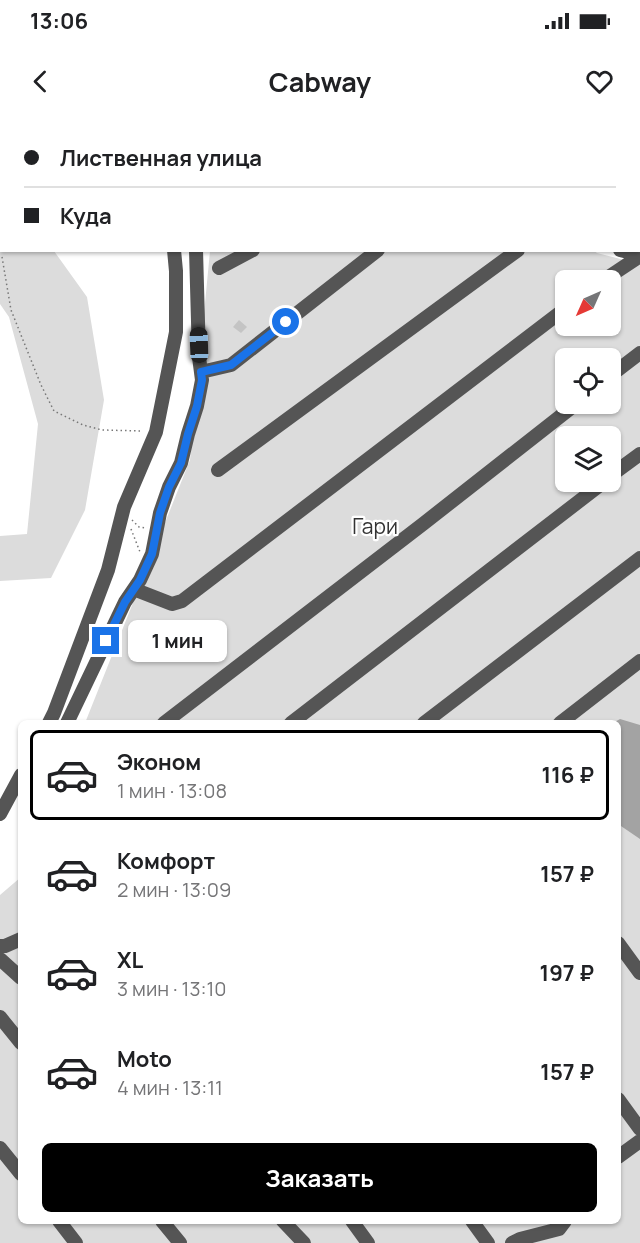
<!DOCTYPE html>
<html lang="ru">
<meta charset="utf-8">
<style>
:root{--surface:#fff;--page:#f6f6f6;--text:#202124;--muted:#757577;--line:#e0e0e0;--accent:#000}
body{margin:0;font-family:Manrope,sans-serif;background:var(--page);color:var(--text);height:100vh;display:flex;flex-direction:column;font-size:22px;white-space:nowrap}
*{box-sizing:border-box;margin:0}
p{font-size:20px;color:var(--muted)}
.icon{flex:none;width:33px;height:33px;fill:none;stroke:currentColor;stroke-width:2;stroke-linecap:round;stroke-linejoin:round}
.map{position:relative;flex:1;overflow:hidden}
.panel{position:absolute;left:18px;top:600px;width:603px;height:504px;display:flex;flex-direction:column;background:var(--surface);border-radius:9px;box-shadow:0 2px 4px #0004}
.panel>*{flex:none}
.hud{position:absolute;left:0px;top:0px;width:640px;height:132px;box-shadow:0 2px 4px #0004;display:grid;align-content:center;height:132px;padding:0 24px;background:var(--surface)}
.needle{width:39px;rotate:225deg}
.fabs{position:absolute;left:555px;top:150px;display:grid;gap:12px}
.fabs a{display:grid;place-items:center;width:66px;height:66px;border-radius:9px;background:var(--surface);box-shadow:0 2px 4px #0004;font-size:30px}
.end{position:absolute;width:27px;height:27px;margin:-14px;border:8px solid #1a73e8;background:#fff;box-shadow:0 0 0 3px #fff}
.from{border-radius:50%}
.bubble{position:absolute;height:42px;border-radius:9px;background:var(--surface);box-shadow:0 2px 4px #0004;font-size:20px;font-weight:700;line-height:42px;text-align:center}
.car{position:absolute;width:18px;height:36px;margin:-18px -9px;border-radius:8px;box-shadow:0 0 4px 2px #0007;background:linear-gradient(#222 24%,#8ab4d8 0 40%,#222 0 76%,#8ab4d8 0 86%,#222 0)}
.hud b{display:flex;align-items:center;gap:21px;height:57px;font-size:22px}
.hud b+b{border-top:2px solid var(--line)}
.hud i{width:15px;height:15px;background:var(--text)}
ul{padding:10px 0 0;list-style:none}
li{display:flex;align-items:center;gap:18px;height:90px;margin:0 12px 9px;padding:0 12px;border:3px solid transparent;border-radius:9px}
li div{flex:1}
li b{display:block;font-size:22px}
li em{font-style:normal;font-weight:700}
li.on{border-color:var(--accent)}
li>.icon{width:54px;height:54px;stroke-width:1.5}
.cta{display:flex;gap:12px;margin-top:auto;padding:12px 24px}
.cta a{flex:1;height:69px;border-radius:9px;background:var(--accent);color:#fff;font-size:24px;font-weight:700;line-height:69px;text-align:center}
.status{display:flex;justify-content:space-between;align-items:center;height:42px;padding:0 30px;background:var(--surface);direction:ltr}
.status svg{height:16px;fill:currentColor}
header{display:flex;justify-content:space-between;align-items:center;height:78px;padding:0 24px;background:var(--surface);font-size:27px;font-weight:700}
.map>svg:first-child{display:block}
</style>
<div class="status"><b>13:06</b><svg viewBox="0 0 49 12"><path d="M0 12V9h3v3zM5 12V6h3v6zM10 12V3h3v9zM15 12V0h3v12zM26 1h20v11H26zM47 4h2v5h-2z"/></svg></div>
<header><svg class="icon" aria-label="back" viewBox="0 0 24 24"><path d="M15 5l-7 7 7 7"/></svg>Cabway<svg class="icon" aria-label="heart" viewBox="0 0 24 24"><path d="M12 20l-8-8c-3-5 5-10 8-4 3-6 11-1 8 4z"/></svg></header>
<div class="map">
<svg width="640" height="1123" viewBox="0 0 640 1123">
<rect width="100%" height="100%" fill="#fff"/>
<path fill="#dcdcdc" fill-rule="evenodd" d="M0 88 2 89V130L54 131 87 177 104 280 85 390 51 458 0 461V416L27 414 38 304 9 197 0 184Z
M593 130 597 133 640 144V1123H0V775L21 757V1101H618V603H85L190 340 210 131ZM566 160H610V206H566ZM566 238H610V284H566ZM566 316H610V362H566Z"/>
<path fill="#a3a3a3" d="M620 599 640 605V719L618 704V603H613Z"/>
<path fill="#c4c4c4" d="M239 200 247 207 241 213 233 207Z"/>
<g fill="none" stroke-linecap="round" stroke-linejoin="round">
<path stroke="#777" stroke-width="1.5" stroke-dasharray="1.5 3" stroke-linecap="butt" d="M2 137 11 190 41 265 54 291 83 305 102 310 143 311
M132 400 139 407 145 408
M131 409 140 432"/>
<path stroke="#555" stroke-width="14" d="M156 0 158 2
M376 0 379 2
M215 2 216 0
M351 2 356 0
M633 2 634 0
M0 125 2 124
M620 130 640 135
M219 148 253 130
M604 160 640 136
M201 252 231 245 378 130
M610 256 640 233
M218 350 518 130
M610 356 640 334
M136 470 172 484 182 481 566 188
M49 603 54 593 108 450 124 387 156 312 176 212V151L174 130
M67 603 125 482 140 460 152 434 160 393 169 367 181 343 188 314 197 286 202 260 199 237 196 130
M164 603 423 404 576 284
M291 603 604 362
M424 603 640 438
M560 603 640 541
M0 694 21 655
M618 823 640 853
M0 826H5L21 819
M0 839 21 858
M0 897 21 923
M618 979 640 1009
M0 1028 21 1054
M618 1037 640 1021
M59 1101 76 1123
M162 1101 180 1123
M283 1101 304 1123
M352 1101 368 1123
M472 1101 488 1123
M512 1123 520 1119 559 1109 565 1101"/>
</g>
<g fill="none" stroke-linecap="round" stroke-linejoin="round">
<path stroke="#1a73e8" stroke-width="8" d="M106 521 125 482 140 460 152 434 160 393 169 367 181 343 188 314 197 286 202 260 201 252 231 245 286 202"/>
</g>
<g text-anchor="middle" stroke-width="4.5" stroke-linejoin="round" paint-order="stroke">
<g font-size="21" fill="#333" stroke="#fff">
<text x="375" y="414">Гари</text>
</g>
</g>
</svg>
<div class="fabs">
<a><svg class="needle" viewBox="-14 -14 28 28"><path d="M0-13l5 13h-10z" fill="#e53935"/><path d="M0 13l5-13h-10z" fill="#757577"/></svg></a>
<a><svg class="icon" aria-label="locate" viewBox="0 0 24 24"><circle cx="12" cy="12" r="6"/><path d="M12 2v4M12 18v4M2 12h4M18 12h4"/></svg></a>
<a><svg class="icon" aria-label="layers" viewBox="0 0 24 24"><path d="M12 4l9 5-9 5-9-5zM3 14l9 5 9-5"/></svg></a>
</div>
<i class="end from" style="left:286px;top:202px"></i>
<i class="end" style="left:106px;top:521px"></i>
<div class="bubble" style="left:128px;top:500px;width:99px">1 мин</div>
<i class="car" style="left:199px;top:225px;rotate:358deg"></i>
<div class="hud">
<b><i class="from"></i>Лиственная улица</b>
<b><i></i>Куда</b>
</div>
<section class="panel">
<ul>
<li class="on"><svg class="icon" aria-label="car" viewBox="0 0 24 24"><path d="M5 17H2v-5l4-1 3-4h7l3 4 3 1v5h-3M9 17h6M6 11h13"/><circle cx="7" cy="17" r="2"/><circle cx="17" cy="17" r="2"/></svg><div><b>Эконом</b><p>1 мин · 13:08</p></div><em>116 ₽</em></li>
<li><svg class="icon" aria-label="car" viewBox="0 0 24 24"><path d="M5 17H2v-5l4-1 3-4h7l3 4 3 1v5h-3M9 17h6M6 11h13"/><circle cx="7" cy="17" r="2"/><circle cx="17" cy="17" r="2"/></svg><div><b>Комфорт</b><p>2 мин · 13:09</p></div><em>157 ₽</em></li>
<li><svg class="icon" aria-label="car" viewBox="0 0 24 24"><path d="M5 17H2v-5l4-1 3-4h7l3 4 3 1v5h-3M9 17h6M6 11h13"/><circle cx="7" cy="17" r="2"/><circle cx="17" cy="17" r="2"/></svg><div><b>XL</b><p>3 мин · 13:10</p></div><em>197 ₽</em></li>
<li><svg class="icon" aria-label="car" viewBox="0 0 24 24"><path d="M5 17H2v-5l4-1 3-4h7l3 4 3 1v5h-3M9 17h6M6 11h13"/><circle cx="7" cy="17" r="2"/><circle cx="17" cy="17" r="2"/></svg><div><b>Moto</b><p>4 мин · 13:11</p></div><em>157 ₽</em></li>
</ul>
<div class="cta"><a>Заказать</a></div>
</section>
</div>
